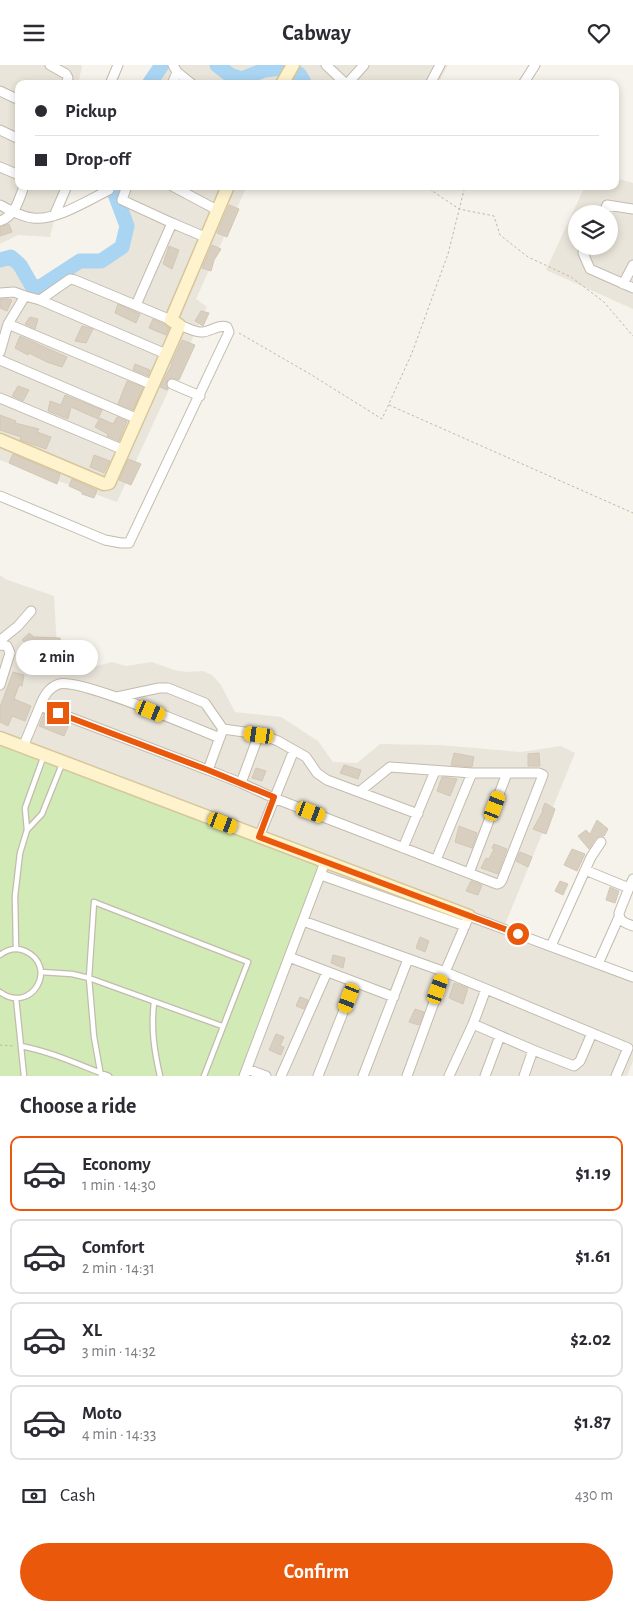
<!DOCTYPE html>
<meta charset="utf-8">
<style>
:root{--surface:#fff;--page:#f2f2f3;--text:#2b2b33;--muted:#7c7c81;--line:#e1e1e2;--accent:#ea580c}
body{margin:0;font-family:"Alegreya Sans",sans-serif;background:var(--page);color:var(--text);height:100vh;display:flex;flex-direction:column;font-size:19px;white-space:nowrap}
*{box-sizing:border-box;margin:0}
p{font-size:16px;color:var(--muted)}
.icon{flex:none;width:28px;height:28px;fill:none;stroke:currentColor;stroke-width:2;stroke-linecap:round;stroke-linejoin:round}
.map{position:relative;height:1011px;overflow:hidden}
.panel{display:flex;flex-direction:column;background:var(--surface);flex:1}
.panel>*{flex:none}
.banner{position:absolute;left:15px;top:15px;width:604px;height:110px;border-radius:10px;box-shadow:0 2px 8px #0003;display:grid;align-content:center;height:110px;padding:0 20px;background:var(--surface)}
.fabs{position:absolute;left:568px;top:140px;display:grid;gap:10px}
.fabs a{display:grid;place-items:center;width:50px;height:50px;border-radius:50%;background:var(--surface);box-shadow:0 2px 8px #0003;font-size:25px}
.end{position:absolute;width:22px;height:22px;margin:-11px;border:6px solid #ea580c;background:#fff;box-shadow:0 0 0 2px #fff}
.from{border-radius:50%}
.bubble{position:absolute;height:35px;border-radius:18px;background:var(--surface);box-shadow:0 2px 8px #0003;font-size:16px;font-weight:600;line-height:35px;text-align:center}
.car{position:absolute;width:15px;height:30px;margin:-15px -8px;border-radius:6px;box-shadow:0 0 4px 1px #0007;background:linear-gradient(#f5c518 24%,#345 0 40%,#f5c518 0 76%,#345 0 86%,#f5c518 0)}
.banner b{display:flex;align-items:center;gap:18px;height:48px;font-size:19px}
.banner b+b{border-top:1px solid var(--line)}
.banner i{width:12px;height:12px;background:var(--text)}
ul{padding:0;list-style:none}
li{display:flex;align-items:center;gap:15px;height:75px;margin:0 10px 8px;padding:0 10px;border:2px solid var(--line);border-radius:10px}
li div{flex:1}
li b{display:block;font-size:19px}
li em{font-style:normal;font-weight:600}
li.on{border-color:var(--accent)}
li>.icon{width:45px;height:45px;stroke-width:1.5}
h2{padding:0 20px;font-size:22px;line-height:60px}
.pay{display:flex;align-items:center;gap:12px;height:55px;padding:0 20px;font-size:19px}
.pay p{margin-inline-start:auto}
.action{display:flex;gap:10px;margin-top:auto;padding:10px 20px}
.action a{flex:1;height:58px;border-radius:30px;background:var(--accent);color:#fff;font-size:20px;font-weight:600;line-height:58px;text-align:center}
header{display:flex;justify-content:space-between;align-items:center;height:65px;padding:0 20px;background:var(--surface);font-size:22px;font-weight:600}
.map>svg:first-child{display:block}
</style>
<header><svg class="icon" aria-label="menu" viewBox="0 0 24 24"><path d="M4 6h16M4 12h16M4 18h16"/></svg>Cabway<svg class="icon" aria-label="heart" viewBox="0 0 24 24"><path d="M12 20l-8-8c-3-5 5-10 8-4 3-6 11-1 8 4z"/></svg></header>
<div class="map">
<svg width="633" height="1011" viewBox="0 0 633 1011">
<rect width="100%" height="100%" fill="#f6f3ec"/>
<path fill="#eae5da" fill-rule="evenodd" d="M0 0H81L82 2 78 19H19V121H61L62 124 50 172 18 170 0 179Z
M162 0H448L438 19H305L299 10 294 19H148Z
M615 113 633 118V244L546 205 585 121H615ZM576 149H609V181H576Z
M115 121H247L196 234 207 242 117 437 0 395V195L11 192 20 200 32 221 40 222 80 196H101L122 182 127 161Z
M0 510 5 514 54 531 57 582 52 596 60 602 82 605 112 597 126 601 152 597 174 605 186 607 203 606 212 610 221 620 235 647 281 652 318 676 333 697 357 698 380 679 439 680 521 687 561 681 575 688 504 862 0 665Z
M327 803 633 916V996L627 1011H249Z"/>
<path fill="#d2eab5" d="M0 675 321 798 240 1011H0Z"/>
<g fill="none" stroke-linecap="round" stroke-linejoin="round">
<path stroke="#a9d4f2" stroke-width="15" d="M217 0 230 10 242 14 264 5 282 3 299 9 305 19
M149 19 162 0
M0 195 11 192 20 200 32 221 40 222 80 196H101L122 182 127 161 112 121"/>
</g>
<path fill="#d8cfc1" stroke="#d3c7b4" d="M229 140 239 144 227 172 217 168Z
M9 159 12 167 0 171V162Z
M212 180 221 184 214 195 211 206 202 203Z
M169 181 179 185 172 204 163 199Z
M0 234H8L12 235 7 246 0 243Z
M118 239 140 249 136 258 115 248Z
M201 246 209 248 203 261 195 256Z
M30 252 38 254 35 264 25 259Z
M153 254 164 259 169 263 166 270 149 263Z
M82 261 93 264 86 278 75 276Z
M20 271 67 292 62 302 47 297 29 288 28 290 15 283Z
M182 275 195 280 179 315 172 313 168 314 166 319 168 323 167 325 160 322 172 299H171Z
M135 299 150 305 148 311 133 305Z
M127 316 143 322 133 345 118 339Z
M18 321 29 325 23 336 12 331Z
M65 330 102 345 98 354 71 342 68 354 48 346 50 336 61 340Z
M0 350 16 356 15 358 39 364 37 367 51 372 46 384 20 375 21 372 0 365Z
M117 352 127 356 119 376 107 371 108 369 95 362 100 353 113 359Z
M13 389 60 409 57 419 9 398Z
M94 390 110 396 104 408 90 402Z
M128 394 141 399 131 420 119 415Z
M72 414 97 425 94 433 82 429V427L69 421Z
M29 568 34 572 60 573 62 585 45 588 44 582 36 588 22 575Z
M13 607 24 610 22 621 19 620 14 634 31 641 25 656 12 651 8 661 0 657V642Z
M44 649 69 659 64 671 39 661Z
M454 688 474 692 472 702 451 700Z
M539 688 540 701H528V689Z
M344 700 361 705 358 714 340 708Z
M256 703 266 706 262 716 252 713Z
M442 712 457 714 450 731 437 726Z
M545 738 555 744 546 769 533 764 543 746 542 745Z
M597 755 608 764 604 771H599L596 773 589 784 578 771 586 765 590 769Z
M459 761 477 768 472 783 455 777Z
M494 779 507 784 498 809 481 803 486 793 489 794 494 784 492 783Z
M572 784 585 789 577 806 564 800Z
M520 787 532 792 528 802 516 796Z
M471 816 482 820 478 830 466 826Z
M560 816 568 819 563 830 555 826Z
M610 822 619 826 615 838 606 835Z
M420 872 429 876 425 887 416 883Z
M333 890 345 893 343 903 331 898Z
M454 918 468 923 463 939 449 933Z
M300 932 308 935 304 944 296 941Z
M415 944 424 947 419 960 409 957Z
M276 969 284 972 280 981 284 982 281 990 269 985Z"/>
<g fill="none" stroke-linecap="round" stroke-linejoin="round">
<g stroke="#c2bbae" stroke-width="7">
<path id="lane" d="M27 765 42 749 62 699
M16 884 15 831 20 788 27 765 25 743 44 690
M0 890C7 885 16 882 25 886 59 901 32 950 0 927
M41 907 72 909 89 913 222 961
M16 933 24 1011
M154 937C151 964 154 985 160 1011
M21 981C52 987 79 1000 109 1011
M101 1011 94 972 89 913 94 837 248 897 204 1011"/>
</g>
<g stroke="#c2bbae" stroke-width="11">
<path id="street" d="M50 0 66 9 68 13 66 19
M173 0 177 7 192 19
M326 0 346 19
M110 19 118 0
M172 19 177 7
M347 19 364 0
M430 19 440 0
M523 19 535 0
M0 26 19 35
M0 65 19 74
M0 102 19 110
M127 121 122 135 172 158
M172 121 217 145
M0 140C10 145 21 152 33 153 56 156 88 135 109 125
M603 149 607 140 633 144
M54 151 67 121
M0 156C15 151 19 135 24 121
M586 181 583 188 590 204 633 223
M623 219 633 200
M0 228 14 227 25 231
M40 235 166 289
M136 240 172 158 205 172
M8 259 153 320
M0 287 8 259 25 231 40 235 70 214 75 215 171 255
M0 295 138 354
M172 319 200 331
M0 333 124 385
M0 431 105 475 121 478H129L229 267 227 262C218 259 212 266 203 267 196 268 186 262 179 260
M2 574 18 561 31 546
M0 580 7 581 10 588 0 620
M117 632 159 623H168L205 638 223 664
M40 641C44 631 48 623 59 619 80 613 194 663 220 673
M23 682 40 641 208 705
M241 718 208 705 223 664 259 669
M359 727 390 702 472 708H539L543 710 502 815 500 818 497 819 274 733 241 718 259 669 278 676 306 692 317 708 327 715 418 749
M259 772 294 685
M403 783 435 706
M436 795 472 708
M585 805 629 823 619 848C619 857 626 858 633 861
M469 808 507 708
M321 810 465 861
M629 823 633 814
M303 856 445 907 407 1011
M551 881 591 792 601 777
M289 892 394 932
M598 899 619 852
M486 924 473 959 533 985
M247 1004 266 1011
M244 1011 325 797
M281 1011 327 907
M318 1011 355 917
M363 1011 408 894
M449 1011 473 959
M485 1011 500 971
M524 1011 533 985 574 1001 580 996 592 968
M616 1011 628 983 445 907 469 851 633 912"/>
</g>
<g stroke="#d6c79b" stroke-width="15">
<path id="secondary" d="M282 19 293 0
M0 375 104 419 109 418 178 263 179 260 171 255 228 121
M0 673 469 851"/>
</g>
<path stroke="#c4b79f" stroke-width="1" stroke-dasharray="2.5 2.5" stroke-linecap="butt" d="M425 121 459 144 494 151 500 170 528 192 571 212 604 237 633 271
M239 268 310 309 382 354 412 288 448 189 465 121
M389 340 633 448
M0 980 14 981"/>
<use href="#lane" stroke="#fff" stroke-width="4.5"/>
<use href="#street" stroke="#fff" stroke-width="9"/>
<use href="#secondary" stroke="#fff3cd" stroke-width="12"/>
</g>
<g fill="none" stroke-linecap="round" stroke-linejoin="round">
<path stroke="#ea580c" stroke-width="6" d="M58 648 208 705 274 732 259 772 518 869"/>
</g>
</svg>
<div class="fabs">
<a><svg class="icon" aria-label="layers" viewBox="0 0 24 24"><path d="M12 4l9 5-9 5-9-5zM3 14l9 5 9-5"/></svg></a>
</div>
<i class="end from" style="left:518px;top:869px"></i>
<i class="end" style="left:58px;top:648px"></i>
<div class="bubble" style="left:16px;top:575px;width:82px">2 min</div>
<i class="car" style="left:151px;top:646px;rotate:112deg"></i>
<i class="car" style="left:259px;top:670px;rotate:278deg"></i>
<i class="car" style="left:495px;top:741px;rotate:21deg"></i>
<i class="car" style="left:311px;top:747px;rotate:111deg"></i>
<i class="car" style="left:223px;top:758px;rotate:111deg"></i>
<i class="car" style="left:438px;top:924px;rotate:20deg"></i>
<i class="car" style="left:349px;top:933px;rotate:201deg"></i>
<div class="banner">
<b><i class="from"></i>Pickup</b>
<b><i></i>Drop-off</b>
</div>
</div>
<section class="panel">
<h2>Choose a ride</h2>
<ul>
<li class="on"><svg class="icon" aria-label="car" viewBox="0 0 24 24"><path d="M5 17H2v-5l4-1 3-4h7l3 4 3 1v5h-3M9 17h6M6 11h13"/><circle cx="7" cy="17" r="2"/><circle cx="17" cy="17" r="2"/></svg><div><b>Economy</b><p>1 min · 14:30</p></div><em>$1.19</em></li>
<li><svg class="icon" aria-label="car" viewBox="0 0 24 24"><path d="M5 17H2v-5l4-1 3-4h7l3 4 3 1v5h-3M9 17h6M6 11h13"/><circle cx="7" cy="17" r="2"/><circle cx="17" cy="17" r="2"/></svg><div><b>Comfort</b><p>2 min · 14:31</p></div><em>$1.61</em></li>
<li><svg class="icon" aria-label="car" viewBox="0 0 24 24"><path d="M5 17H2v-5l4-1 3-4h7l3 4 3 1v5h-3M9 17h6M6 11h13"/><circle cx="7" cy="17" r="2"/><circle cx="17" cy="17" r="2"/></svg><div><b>XL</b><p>3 min · 14:32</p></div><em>$2.02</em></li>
<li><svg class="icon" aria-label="car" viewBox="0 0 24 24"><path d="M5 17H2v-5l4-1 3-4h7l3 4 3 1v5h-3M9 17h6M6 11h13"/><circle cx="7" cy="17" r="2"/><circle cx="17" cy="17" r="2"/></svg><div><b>Moto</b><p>4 min · 14:33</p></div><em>$1.87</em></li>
</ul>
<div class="pay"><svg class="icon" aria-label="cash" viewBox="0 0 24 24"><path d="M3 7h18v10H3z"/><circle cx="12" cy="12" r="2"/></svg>Cash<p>430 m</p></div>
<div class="action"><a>Confirm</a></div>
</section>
